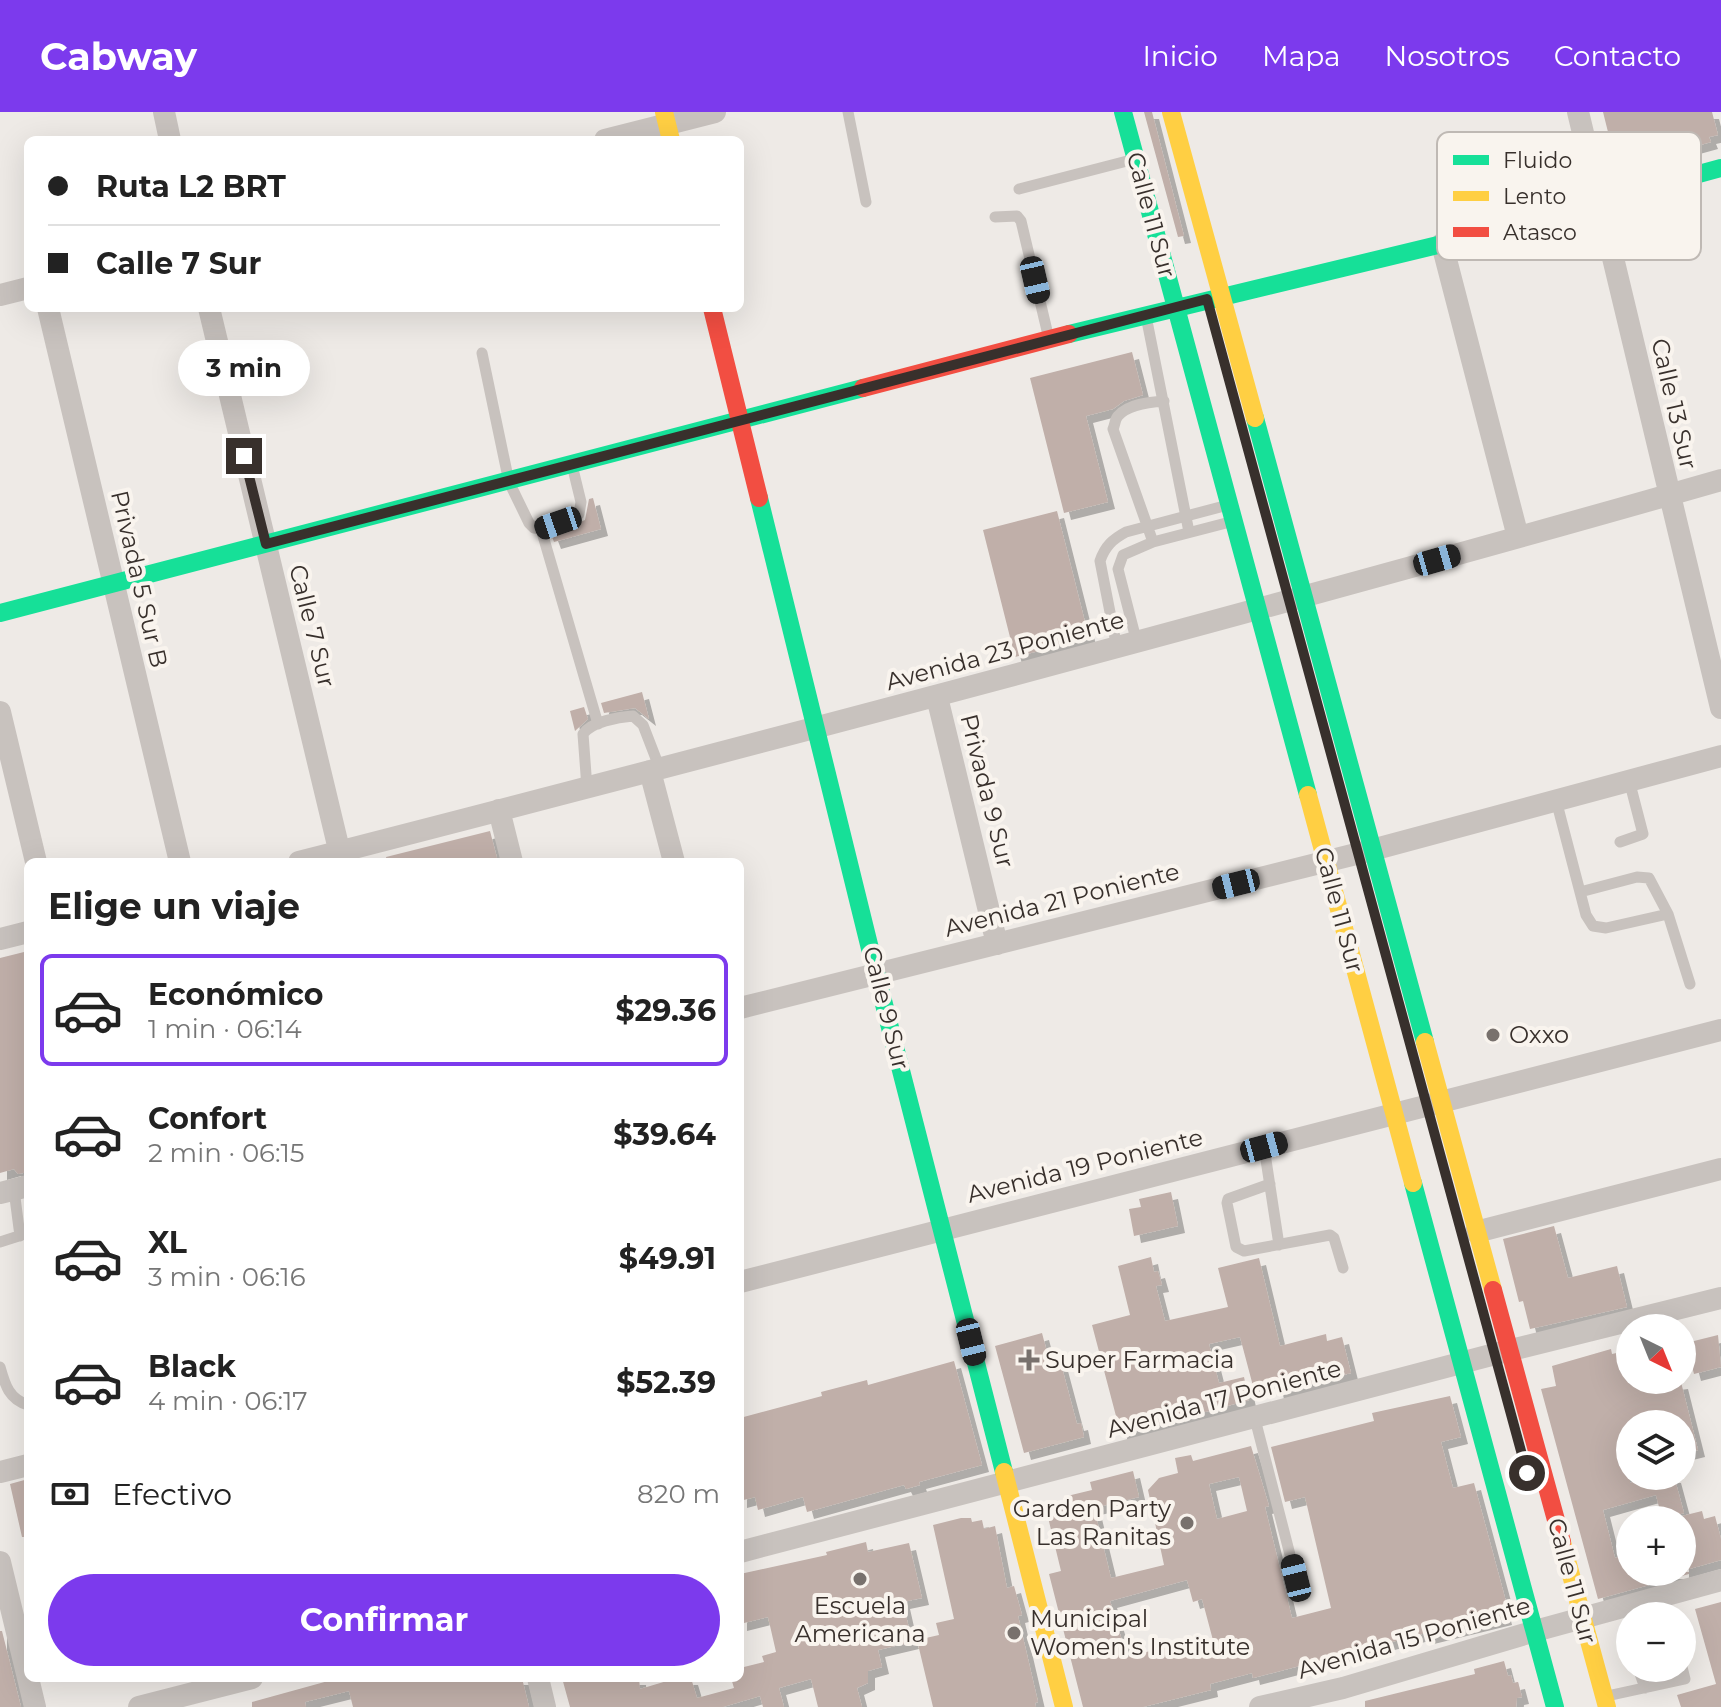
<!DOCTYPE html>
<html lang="es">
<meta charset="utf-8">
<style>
:root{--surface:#fff;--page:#f6f6f6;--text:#222;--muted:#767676;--line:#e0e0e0;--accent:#7c3aed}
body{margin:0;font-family:Montserrat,sans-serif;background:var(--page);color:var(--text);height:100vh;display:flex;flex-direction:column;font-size:30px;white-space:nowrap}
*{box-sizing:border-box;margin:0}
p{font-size:26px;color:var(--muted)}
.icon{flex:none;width:44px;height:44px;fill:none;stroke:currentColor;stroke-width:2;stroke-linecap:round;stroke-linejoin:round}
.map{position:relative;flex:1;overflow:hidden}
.panel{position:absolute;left:24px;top:746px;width:720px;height:824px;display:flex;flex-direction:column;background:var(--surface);border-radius:12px;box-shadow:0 8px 32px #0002}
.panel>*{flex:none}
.top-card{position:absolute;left:24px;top:24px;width:720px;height:176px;border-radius:12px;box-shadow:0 8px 32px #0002;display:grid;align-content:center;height:176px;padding:0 24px;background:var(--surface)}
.needle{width:52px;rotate:137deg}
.buttons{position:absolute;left:1616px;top:1202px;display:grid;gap:16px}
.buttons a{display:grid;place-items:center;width:80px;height:80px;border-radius:50%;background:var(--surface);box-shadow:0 8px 32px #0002;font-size:40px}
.end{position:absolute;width:36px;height:36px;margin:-18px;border:10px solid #38302c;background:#fff;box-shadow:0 0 0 4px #fff}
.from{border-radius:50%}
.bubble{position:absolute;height:56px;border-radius:28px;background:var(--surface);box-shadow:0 8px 32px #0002;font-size:26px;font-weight:700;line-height:56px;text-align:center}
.car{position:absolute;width:24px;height:48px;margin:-24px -12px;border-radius:10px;box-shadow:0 0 6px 2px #0007;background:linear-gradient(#222 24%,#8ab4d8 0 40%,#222 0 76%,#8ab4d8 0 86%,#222 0)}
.top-card b{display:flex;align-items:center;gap:28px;height:76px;font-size:30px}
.top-card b+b{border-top:2px solid var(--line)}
.top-card i{width:20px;height:20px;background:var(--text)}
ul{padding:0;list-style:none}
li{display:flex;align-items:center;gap:24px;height:112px;margin:0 16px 12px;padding:0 8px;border:4px solid transparent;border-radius:12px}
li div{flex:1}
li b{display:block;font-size:30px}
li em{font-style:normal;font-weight:700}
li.on{border-color:var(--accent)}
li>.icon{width:72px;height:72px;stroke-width:1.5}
h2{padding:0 24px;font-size:36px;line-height:96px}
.pay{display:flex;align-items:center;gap:20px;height:88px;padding:0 24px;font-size:30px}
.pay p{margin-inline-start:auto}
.cta{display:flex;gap:16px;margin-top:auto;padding:16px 24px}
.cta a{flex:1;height:92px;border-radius:48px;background:var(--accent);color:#fff;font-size:32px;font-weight:700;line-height:92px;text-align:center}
header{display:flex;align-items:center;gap:48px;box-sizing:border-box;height:112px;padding:0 40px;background:var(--accent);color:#fff}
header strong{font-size:38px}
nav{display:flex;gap:44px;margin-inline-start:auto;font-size:28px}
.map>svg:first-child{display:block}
</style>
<header>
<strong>Cabway</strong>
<nav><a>Inicio</a><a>Mapa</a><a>Nosotros</a><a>Contacto</a></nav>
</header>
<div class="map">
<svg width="1721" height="1595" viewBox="0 0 1721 1595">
<defs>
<filter id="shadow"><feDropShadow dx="7" dy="7" stdDeviation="0" flood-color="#0004"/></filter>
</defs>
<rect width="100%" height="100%" fill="#eeeae6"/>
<path fill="#c0afa9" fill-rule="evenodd" filter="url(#shadow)" d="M1144 0H1152L1184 124 1178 125Z
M1603 0H1712L1718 23 1709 25 1711 30 1617 56Z
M1132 240 1143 283 1124 289 1113 297 1086 304 1108 390 1064 401 1030 266Z
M593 386 601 417 554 430 551 422 585 408 589 387Z
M1057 399 1089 526 1015 545 983 418Z
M642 580 649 607 635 596 604 601 601 591Z
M584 595 588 607 575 619 570 599Z
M490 719 498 750H387L386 745Z
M28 839V1060L18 1062 14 1057 0 1061V846Z
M1171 1080 1178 1114 1134 1124 1129 1097 1141 1095 1139 1087Z
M1554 1114 1568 1166 1617 1154 1627 1195 1530 1217 1523 1189 1519 1190 1503 1127Z
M1151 1145 1154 1160 1158 1159 1162 1173 1156 1174 1165 1209 1228 1195 1218 1156 1259 1146 1280 1234 1326 1222 1327 1229 1342 1225 1351 1261 1277 1280 1274 1268 1253 1274 1240 1225 1209 1232 1219 1271 1244 1265 1249 1288 1121 1323 1092 1213 1130 1203 1118 1154Z
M1042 1221 1048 1244 1058 1241 1077 1312 1081 1311 1084 1325 1024 1341 995 1234Z
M1718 1223 1721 1255 1694 1262 1686 1231Z
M1611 1237 1612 1242 1630 1238V1268H1665L1666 1272 1681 1270 1698 1338 1682 1342V1312H1630V1371L1655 1364H1674L1684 1401 1662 1407 1656 1383 1603 1398 1615 1446 1630 1442V1460H1689V1462L1598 1487 1541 1277 1556 1274 1552 1254Z
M954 1249 982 1353 919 1370 920 1373 906 1377 904 1373 807 1400 803 1385 758 1398 755 1385 740 1389V1306L822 1284 821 1280 867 1268 868 1273Z
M1450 1284 1461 1325 1441 1330 1453 1376 1474 1371 1508 1497 1503 1498 1505 1506 1427 1525 1426 1521 1253 1566 1252 1561 1210 1572 1211 1578 1143 1595H1083L1049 1462 1061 1459 1045 1393 1065 1388 1063 1385 1092 1378 1090 1370 1133 1359 1139 1385 1094 1396 1111 1466 1164 1453 1148 1378 1159 1366 1178 1361 1175 1346 1191 1343 1193 1349 1251 1334 1269 1394 1265 1395 1292 1506 1331 1496 1305 1385 1285 1390 1271 1335 1374 1309 1372 1301ZM1239 1365 1247 1399 1217 1407 1209 1372ZM1187 1468 1193 1490 1202 1487 1214 1532 1179 1541 1177 1532 1127 1545 1110 1489Z
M28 1367V1425H22L10 1372Z
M1702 1399 1704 1407 1715 1404 1721 1427V1448L1682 1459V1404Z
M961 1406H971L972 1410 982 1408 984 1417 995 1414 1007 1476 1014 1474 1022 1503 1018 1504 1038 1590 1035 1591 1036 1595H933L917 1528 939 1523 936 1511 954 1507 933 1413Z
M866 1430 868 1440 909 1431 922 1486 903 1490 912 1530 878 1538 882 1555 868 1559V1571L857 1576 862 1595H818L811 1567 779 1576 784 1595H763L760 1584 723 1595H570L562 1566H639L640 1577 677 1566H691L697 1586 734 1576 731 1566H740V1556L764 1550 762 1544 776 1540 768 1505 740 1512V1462L827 1443 826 1440Z
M1721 1490V1595H1681L1677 1583 1716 1572 1695 1497Z
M0 1519H2L21 1595H0Z
M1504 1549 1508 1564 1511 1563 1513 1571 1518 1570 1522 1585 1517 1586 1516 1595H1365V1589L1475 1562 1474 1557Z
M339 1566H522L529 1595H353L349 1579 305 1590 306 1595H252V1590Z"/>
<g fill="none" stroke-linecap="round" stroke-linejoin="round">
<path stroke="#c8c2be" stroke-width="11" d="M848 0 866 90
M1019 77 1131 48
M995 105 1017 104 1021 109 1049 227
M1509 112C1506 96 1497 73 1509 61L1586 36
M1146 204 1189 420
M482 241 509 370 529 411 534 416 541 417 579 402 581 390 572 353
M541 417 598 612
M1153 430 1113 317C1115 313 1115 307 1118 304 1128 292 1150 290 1164 289
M1137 531 1118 457 1123 443 1153 430 1230 410
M1117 536 1100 449C1105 434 1113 427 1126 420L1228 393
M587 676 583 622C591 610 618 605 633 604L643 613 660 657
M1556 688 1586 803 1593 814 1606 816 1668 802
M1620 730 1643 722 1629 668
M1580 780 1637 765 1649 766 1668 802 1690 872
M1264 1035 1279 1133
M1270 1072 1228 1087 1227 1091 1236 1135 1244 1139 1330 1123 1334 1126 1343 1156
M14 1078 20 1124
M0 1130 28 1121
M0 1255C5 1273 9 1287 28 1293
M1255 1307 1296 1466
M1662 1484 1668 1504
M1638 1556 1645 1576
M1607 1584 1685 1567 1682 1555"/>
<path stroke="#c8c2be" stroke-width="22" d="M164 0 170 28
M1578 0 1721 596
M605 28 715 0
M1442 132 1518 425
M0 183 28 176
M48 196 180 750
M209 196 342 750
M937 585 997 832
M0 600 36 750
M650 659 674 750
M499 698 512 750
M299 750C774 628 1249 503 1721 368
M0 827 28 820
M740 896 1372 738 1721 644
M0 1081 28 1074
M1476 1120 1721 1057
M740 1170 1721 918
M0 1360 28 1353
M740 1440 1495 1242 1721 1186
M0 1450 28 1566
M28 1566 35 1595
M538 1566 545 1595
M139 1595 252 1566
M1260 1595 1343 1576 1535 1519 1721 1468"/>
<path stroke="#16e098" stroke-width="18" d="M1123 0 1308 683
M1069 222 1442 132 1721 56
M1255 306 1425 930
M759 386 876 861 1004 1360
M0 501 863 276
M1413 1071 1555 1595"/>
<path stroke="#ffcf43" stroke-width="18" d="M664 0 671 28
M1171 0 1255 306
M1308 683 1413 1071
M1425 930 1493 1178
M1004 1360 1064 1595
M1562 1430 1607 1595"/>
<path stroke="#f24e42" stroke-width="18" d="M712 196 759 386
M863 276 1069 222
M1493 1178 1562 1430"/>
</g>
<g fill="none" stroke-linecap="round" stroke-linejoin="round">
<path stroke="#38302c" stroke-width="10" d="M244 344 266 432 1207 187 1527 1361"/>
</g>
<g fill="#78716d" stroke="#f9f4ee" stroke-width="3">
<circle cx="1493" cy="923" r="8"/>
<path d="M1025 1236h8v8h8v8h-8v8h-8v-8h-8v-8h8z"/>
<circle cx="1187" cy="1411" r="8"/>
<circle cx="860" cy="1467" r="8"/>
<circle cx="1014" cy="1521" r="8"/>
</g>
<g text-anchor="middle" stroke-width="8" stroke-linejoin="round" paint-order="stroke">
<g font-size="24" fill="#38302c" stroke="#f9f4ee">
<text transform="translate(1151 103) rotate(75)" y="8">Calle 11 Sur</text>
<text transform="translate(1674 292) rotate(77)" y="8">Calle 13 Sur</text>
<text transform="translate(139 467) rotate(77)" y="8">Privada 5 Sur B</text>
<text transform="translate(312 514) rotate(76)" y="8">Calle 7 Sur</text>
<text transform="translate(1005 539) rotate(-15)" y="8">Avenida 23 Poniente</text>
<text transform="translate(987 679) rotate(76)" y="8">Privada 9 Sur</text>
<text transform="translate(1062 788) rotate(-14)" y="8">Avenida 21 Poniente</text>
<text transform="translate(1339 798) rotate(75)" y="8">Calle 11 Sur</text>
<text transform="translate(886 896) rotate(76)" y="8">Calle 9 Sur</text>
<text transform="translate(1085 1054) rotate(-14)" y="8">Avenida 19 Poniente</text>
<text transform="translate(1224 1287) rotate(-15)" y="8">Avenida 17 Poniente</text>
<text transform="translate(1572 1469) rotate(75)" y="8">Calle 11 Sur</text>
<text transform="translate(1414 1526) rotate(-16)" y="8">Avenida 15 Poniente</text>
</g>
<g font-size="24" fill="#38302c" stroke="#f9f4ee" text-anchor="start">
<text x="1509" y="931">Oxxo</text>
<text x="1045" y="1256">Super Farmacia</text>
<text x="1171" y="1405" text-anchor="end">Garden Party<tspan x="1171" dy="28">Las Ranitas</tspan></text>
<text x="860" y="1502" text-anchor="middle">Escuela<tspan x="860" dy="28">Americana</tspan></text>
<text x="1030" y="1515">Municipal<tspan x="1030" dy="28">Women's Institute</tspan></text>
</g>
</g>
<rect x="1437" y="20" width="264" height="128" rx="12" fill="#f9f4ee" stroke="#bfb9b4" stroke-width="2"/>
<rect x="1453" y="43" width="36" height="10" fill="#16e098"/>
<rect x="1453" y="79" width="36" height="10" fill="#ffcf43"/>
<rect x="1453" y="115" width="36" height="10" fill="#f24e42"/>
<g font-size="22" fill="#38302c">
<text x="1503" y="56">Fluido</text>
<text x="1503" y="92">Lento</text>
<text x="1503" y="128">Atasco</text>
</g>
</svg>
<div class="buttons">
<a><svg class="needle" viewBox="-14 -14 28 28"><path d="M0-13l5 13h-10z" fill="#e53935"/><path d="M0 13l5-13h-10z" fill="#767676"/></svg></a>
<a><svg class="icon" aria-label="layers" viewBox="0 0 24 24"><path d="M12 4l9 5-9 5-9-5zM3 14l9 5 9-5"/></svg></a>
<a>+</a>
<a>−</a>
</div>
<i class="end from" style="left:1527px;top:1361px"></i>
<i class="end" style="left:244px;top:344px"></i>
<div class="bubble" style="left:178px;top:228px;width:132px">3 min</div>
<i class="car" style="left:1035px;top:168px;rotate:167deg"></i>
<i class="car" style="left:558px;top:411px;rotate:251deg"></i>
<i class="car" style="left:1437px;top:448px;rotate:74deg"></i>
<i class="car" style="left:1236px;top:772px;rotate:256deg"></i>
<i class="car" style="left:1264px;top:1035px;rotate:75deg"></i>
<i class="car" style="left:971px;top:1230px;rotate:166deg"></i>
<i class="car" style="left:1296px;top:1466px;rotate:346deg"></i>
<div class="top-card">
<b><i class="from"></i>Ruta L2 BRT</b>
<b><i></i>Calle 7 Sur</b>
</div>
<section class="panel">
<h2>Elige un viaje</h2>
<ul>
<li class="on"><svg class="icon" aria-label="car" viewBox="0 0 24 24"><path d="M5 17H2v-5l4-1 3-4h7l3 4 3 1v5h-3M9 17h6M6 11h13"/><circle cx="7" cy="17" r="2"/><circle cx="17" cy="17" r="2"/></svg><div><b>Económico</b><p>1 min · 06:14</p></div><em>$29.36</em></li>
<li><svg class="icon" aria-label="car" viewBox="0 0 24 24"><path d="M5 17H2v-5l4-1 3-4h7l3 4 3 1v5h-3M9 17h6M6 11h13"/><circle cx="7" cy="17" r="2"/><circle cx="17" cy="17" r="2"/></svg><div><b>Confort</b><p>2 min · 06:15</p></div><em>$39.64</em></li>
<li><svg class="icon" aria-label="car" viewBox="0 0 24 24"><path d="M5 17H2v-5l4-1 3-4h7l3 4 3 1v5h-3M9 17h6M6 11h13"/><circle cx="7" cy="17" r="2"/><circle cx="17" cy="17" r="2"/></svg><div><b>XL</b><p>3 min · 06:16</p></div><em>$49.91</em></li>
<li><svg class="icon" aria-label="car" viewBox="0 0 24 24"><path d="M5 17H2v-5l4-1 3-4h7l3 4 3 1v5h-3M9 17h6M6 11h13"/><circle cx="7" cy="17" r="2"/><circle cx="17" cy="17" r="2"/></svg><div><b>Black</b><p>4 min · 06:17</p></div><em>$52.39</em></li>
</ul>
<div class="pay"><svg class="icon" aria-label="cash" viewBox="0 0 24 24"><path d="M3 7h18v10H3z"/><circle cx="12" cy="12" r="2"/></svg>Efectivo<p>820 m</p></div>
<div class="cta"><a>Confirmar</a></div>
</section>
</div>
